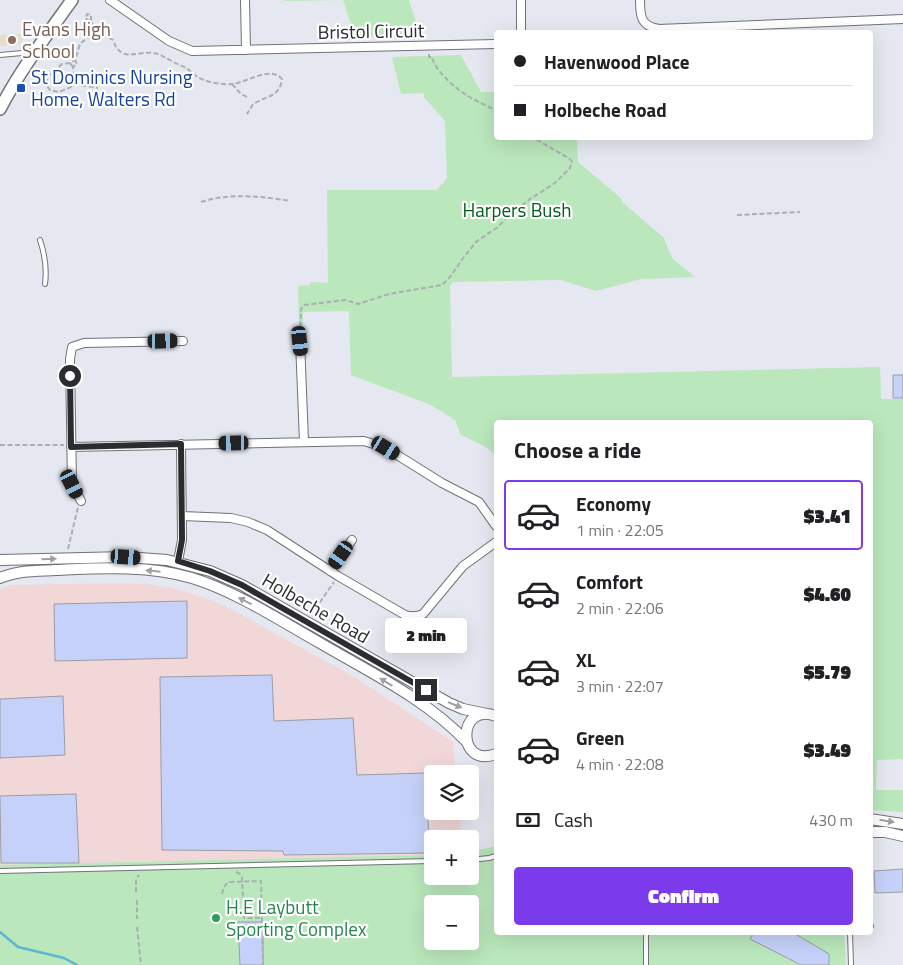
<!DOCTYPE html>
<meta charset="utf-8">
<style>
:root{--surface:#fff;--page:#f6f6f6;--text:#202124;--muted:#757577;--line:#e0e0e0;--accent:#7c3aed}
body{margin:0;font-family:"Titillium Web",sans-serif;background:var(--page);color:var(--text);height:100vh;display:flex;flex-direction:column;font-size:19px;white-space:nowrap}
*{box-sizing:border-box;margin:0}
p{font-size:16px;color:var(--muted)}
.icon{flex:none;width:28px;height:28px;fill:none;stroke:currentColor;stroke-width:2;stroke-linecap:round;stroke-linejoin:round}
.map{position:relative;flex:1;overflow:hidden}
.drawer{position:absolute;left:494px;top:420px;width:379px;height:515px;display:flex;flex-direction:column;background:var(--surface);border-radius:5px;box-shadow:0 5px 20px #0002}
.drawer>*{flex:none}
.banner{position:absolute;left:494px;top:30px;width:379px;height:110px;border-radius:5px;box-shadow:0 5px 20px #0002;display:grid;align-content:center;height:110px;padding:0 20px;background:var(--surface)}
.buttons{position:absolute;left:424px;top:765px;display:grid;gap:10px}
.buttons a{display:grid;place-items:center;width:55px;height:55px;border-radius:5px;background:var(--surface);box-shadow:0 5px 20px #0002;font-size:25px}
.end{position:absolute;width:22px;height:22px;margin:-11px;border:6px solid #2b2c2f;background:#fff;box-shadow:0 0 0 2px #fff}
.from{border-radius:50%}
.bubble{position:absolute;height:35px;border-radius:5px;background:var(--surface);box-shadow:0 5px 20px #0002;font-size:16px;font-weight:800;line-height:35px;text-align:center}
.car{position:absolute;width:15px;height:30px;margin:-15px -8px;border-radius:6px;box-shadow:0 0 4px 1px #0007;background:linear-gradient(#222 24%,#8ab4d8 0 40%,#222 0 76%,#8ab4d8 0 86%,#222 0)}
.banner b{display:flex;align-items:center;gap:18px;height:48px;font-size:19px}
.banner b+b{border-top:1px solid var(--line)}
.banner i{width:12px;height:12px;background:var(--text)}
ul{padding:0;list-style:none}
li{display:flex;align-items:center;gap:15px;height:70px;margin:0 10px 8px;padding:0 10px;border:2px solid transparent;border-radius:5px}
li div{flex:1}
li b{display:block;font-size:19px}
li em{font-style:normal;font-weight:800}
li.on{border-color:var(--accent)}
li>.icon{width:45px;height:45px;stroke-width:1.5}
h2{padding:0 20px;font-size:22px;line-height:60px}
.pay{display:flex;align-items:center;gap:12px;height:55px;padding:0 20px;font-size:19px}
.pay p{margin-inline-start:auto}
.action{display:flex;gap:10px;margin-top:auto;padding:10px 20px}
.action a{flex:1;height:58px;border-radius:5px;background:var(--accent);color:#fff;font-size:20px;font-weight:800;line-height:58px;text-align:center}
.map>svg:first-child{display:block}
</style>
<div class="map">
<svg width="903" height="965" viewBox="0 0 903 965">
<rect width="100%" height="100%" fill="#e5e8f0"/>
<path fill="#f2d7d8" d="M120 583 149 584 176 589 205 598 231 609 356 678 453 742 456 774H432V811H459L462 839H432V855L0 865V589L10 585Z"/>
<path fill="#e7ddc8" d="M27 34 20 44 0 46V35Z"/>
<path fill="#bae7bc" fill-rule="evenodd" d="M284 0H409L420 35 355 37 343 0 284 1Z
M461 55 481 92H496V138H577L578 162 622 199V202L664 238 669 251 673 259 695 277 641 279 596 291 561 280 453 282 450 286 452 377 880 367 881 399H903V759L877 760 876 790H903V812L870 810V422H496V455L484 446 461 435 455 420 429 404 351 375 349 311 303 312V325L299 324 298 286 310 285 311 282 328 283 327 190H437L447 178 445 121 424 97V93L401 94 392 57Z
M496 846V932L844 933 846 965H0V865L432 855V876H470V852ZM432 904H470V941H432Z"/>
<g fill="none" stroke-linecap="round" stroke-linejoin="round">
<path stroke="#5eb6d3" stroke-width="2.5" d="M0 932 18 947 64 958 77 965"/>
</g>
<path fill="#c5d1f8" stroke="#9a9da4" d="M893 375H903V398H893Z
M187 601V658L55 661 54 604Z
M272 675 274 721 353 718 357 775 427 773 429 853 284 855 283 851 162 850 160 677Z
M63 696 65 755 0 758V699Z
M76 794 79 863H1L0 796Z
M903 869V892L875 893 874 871Z
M238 922H263V965H240Z
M754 932H792L829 954V965H801L750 939Z"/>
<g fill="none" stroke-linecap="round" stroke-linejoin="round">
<g stroke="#707279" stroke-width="6">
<path id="service" d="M0 55 33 52
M40 240C45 255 47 269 45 284
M470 860 489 858 496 856
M0 871 432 861
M870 926H871
M850 932 851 965
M646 965V932"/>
</g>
<g stroke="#707279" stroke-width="10">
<path id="minor" d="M110 0 169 41 192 51 496 44
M245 0 246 50
M640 0C640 17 641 26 659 29L903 19
M521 32V0
M300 341 304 442
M71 447 364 441 386 448 442 483 479 502 496 526
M81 501 72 484 70 359 72 347 84 343 183 341
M182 516 231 518 248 522 267 530 338 576 405 615C412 617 417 617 423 614L463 566 496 542
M178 561 182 540 181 444
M330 571 352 540"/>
</g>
<g stroke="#707279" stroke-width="12">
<path id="tertiary" d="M0 560 126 557 167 560 210 571 242 585 449 703 463 709 487 714
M0 578C18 570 37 571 56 570 100 568 149 565 192 578 237 592 279 620 320 643 371 673 426 699 467 742
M496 716C457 701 456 769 496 754
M870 819 903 824
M870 832H885L903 836"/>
</g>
<g stroke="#707279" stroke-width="14">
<path id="secondary" d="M0 109C20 70 47 35 72 0"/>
</g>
<path stroke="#acaeb5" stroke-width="2" stroke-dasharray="5 2.5" stroke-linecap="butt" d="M91 21V15L87 14 86 19 91 21 97 35
M429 54V57H432C434 70 457 90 468 96 477 102 487 105 496 111
M70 63 62 64 47 77V86L50 90 59 92 71 87 74 77 73 67 77 64 75 60 80 44C90 34 101 33 113 40 122 66 139 48 158 54 163 56 167 59 172 61 176 64 181 65 186 68 189 70 192 73 195 75 203 82 221 85 232 84 246 83 271 65 282 79 280 97 266 96 253 104L247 114
M73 67 70 63 75 60
M189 80 195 76
M74 83C80 86 90 86 98 88
M232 84 241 94 249 98
M201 202C228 193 262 196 290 201
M737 215 800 212
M300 334 301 309 304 305 346 300 358 304 389 294 442 285 450 277 464 257 477 241 498 227 507 217 530 199 555 183 570 168 572 162 570 159 534 138
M0 445H64
M68 549 78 507
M311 615 334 582
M236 872 240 874 242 878 244 918H262
M136 892V879L139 875
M222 894 224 887 228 882 261 881 263 965
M137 900V919
M137 927 141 965"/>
<use href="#service" stroke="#fff" stroke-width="4"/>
<use href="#minor" stroke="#fff" stroke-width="8"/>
<use href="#tertiary" stroke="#fff" stroke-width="10"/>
<use href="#secondary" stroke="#fff" stroke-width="11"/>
</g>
<defs><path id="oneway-solid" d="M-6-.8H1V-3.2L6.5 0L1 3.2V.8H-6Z" transform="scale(1.25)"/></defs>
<g fill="#a0a0a1">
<use href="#oneway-solid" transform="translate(49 559) rotate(-2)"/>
<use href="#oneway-solid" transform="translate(153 571) rotate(-174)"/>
<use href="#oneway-solid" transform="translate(245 601) rotate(-153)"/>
<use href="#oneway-solid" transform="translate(386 682) rotate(-149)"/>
<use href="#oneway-solid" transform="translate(455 705) rotate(22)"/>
<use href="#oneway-solid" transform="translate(887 821) rotate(9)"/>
</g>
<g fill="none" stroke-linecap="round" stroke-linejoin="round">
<path stroke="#2b2c2f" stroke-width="6" d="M70 376 71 447 181 444 182 540 178 561 210 571 242 585 426 690"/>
</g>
<circle fill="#8d6e63" stroke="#fff" stroke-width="2" cx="12" cy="40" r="5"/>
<rect fill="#1a4fb4" stroke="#fff" stroke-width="2" x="16" y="83" width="10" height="10" rx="2.5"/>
<circle fill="#2e9e5b" stroke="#fff" stroke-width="2" cx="216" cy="918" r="5"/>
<g text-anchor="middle" stroke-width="4.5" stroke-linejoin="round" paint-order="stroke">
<g font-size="19" fill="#785e54" stroke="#fff" text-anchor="start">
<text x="22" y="36">Evans High<tspan x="22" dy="22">School</tspan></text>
</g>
<g font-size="19" fill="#2b2c2f" stroke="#fff">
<text transform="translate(371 31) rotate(-1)" y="7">Bristol Circuit</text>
<text transform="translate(316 608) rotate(30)" y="7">Holbeche Road</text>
</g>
<g font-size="19" fill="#164399" stroke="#fff" text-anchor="start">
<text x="31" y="84">St Dominics Nursing<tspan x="31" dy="22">Home, Walters Rd</tspan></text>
</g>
<g font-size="19" fill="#005c1b" stroke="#fff">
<text x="517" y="217">Harpers Bush</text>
</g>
<g font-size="19" fill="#27864d" stroke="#fff" text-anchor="start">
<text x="226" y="914">H.E Laybutt<tspan x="226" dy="22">Sporting Complex</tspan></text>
</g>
</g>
</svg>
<div class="buttons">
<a><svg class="icon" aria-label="layers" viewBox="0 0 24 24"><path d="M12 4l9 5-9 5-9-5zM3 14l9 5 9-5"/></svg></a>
<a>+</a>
<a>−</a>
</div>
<i class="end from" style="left:70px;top:376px"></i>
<i class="end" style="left:426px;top:690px"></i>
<div class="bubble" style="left:385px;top:618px;width:82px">2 min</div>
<i class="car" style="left:163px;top:341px;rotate:89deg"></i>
<i class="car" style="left:300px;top:341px;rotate:174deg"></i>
<i class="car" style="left:234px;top:443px;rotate:269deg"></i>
<i class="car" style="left:386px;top:448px;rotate:121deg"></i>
<i class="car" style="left:72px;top:484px;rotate:153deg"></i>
<i class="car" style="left:341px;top:555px;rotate:215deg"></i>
<i class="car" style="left:126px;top:557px;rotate:94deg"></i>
<div class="banner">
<b><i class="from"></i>Havenwood Place</b>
<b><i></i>Holbeche Road</b>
</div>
<section class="drawer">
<h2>Choose a ride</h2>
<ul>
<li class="on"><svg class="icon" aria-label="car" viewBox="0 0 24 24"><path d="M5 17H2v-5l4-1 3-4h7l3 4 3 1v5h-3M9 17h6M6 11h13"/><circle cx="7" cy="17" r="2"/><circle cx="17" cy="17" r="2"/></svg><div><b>Economy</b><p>1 min · 22:05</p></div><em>$3.41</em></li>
<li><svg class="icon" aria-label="car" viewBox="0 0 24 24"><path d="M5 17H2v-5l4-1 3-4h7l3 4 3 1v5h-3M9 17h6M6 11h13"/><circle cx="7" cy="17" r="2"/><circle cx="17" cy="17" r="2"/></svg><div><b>Comfort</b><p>2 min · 22:06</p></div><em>$4.60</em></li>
<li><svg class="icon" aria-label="car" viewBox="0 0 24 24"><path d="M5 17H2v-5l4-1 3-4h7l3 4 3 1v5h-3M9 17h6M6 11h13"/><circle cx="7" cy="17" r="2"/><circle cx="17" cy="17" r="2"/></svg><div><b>XL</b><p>3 min · 22:07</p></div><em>$5.79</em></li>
<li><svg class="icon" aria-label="car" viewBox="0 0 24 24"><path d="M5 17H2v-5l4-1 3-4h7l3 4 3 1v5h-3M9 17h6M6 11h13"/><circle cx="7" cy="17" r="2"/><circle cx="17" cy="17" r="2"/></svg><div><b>Green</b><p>4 min · 22:08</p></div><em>$3.49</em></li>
</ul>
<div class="pay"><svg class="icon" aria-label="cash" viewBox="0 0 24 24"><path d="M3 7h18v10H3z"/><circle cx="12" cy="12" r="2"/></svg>Cash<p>430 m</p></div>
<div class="action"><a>Confirm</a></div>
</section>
</div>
